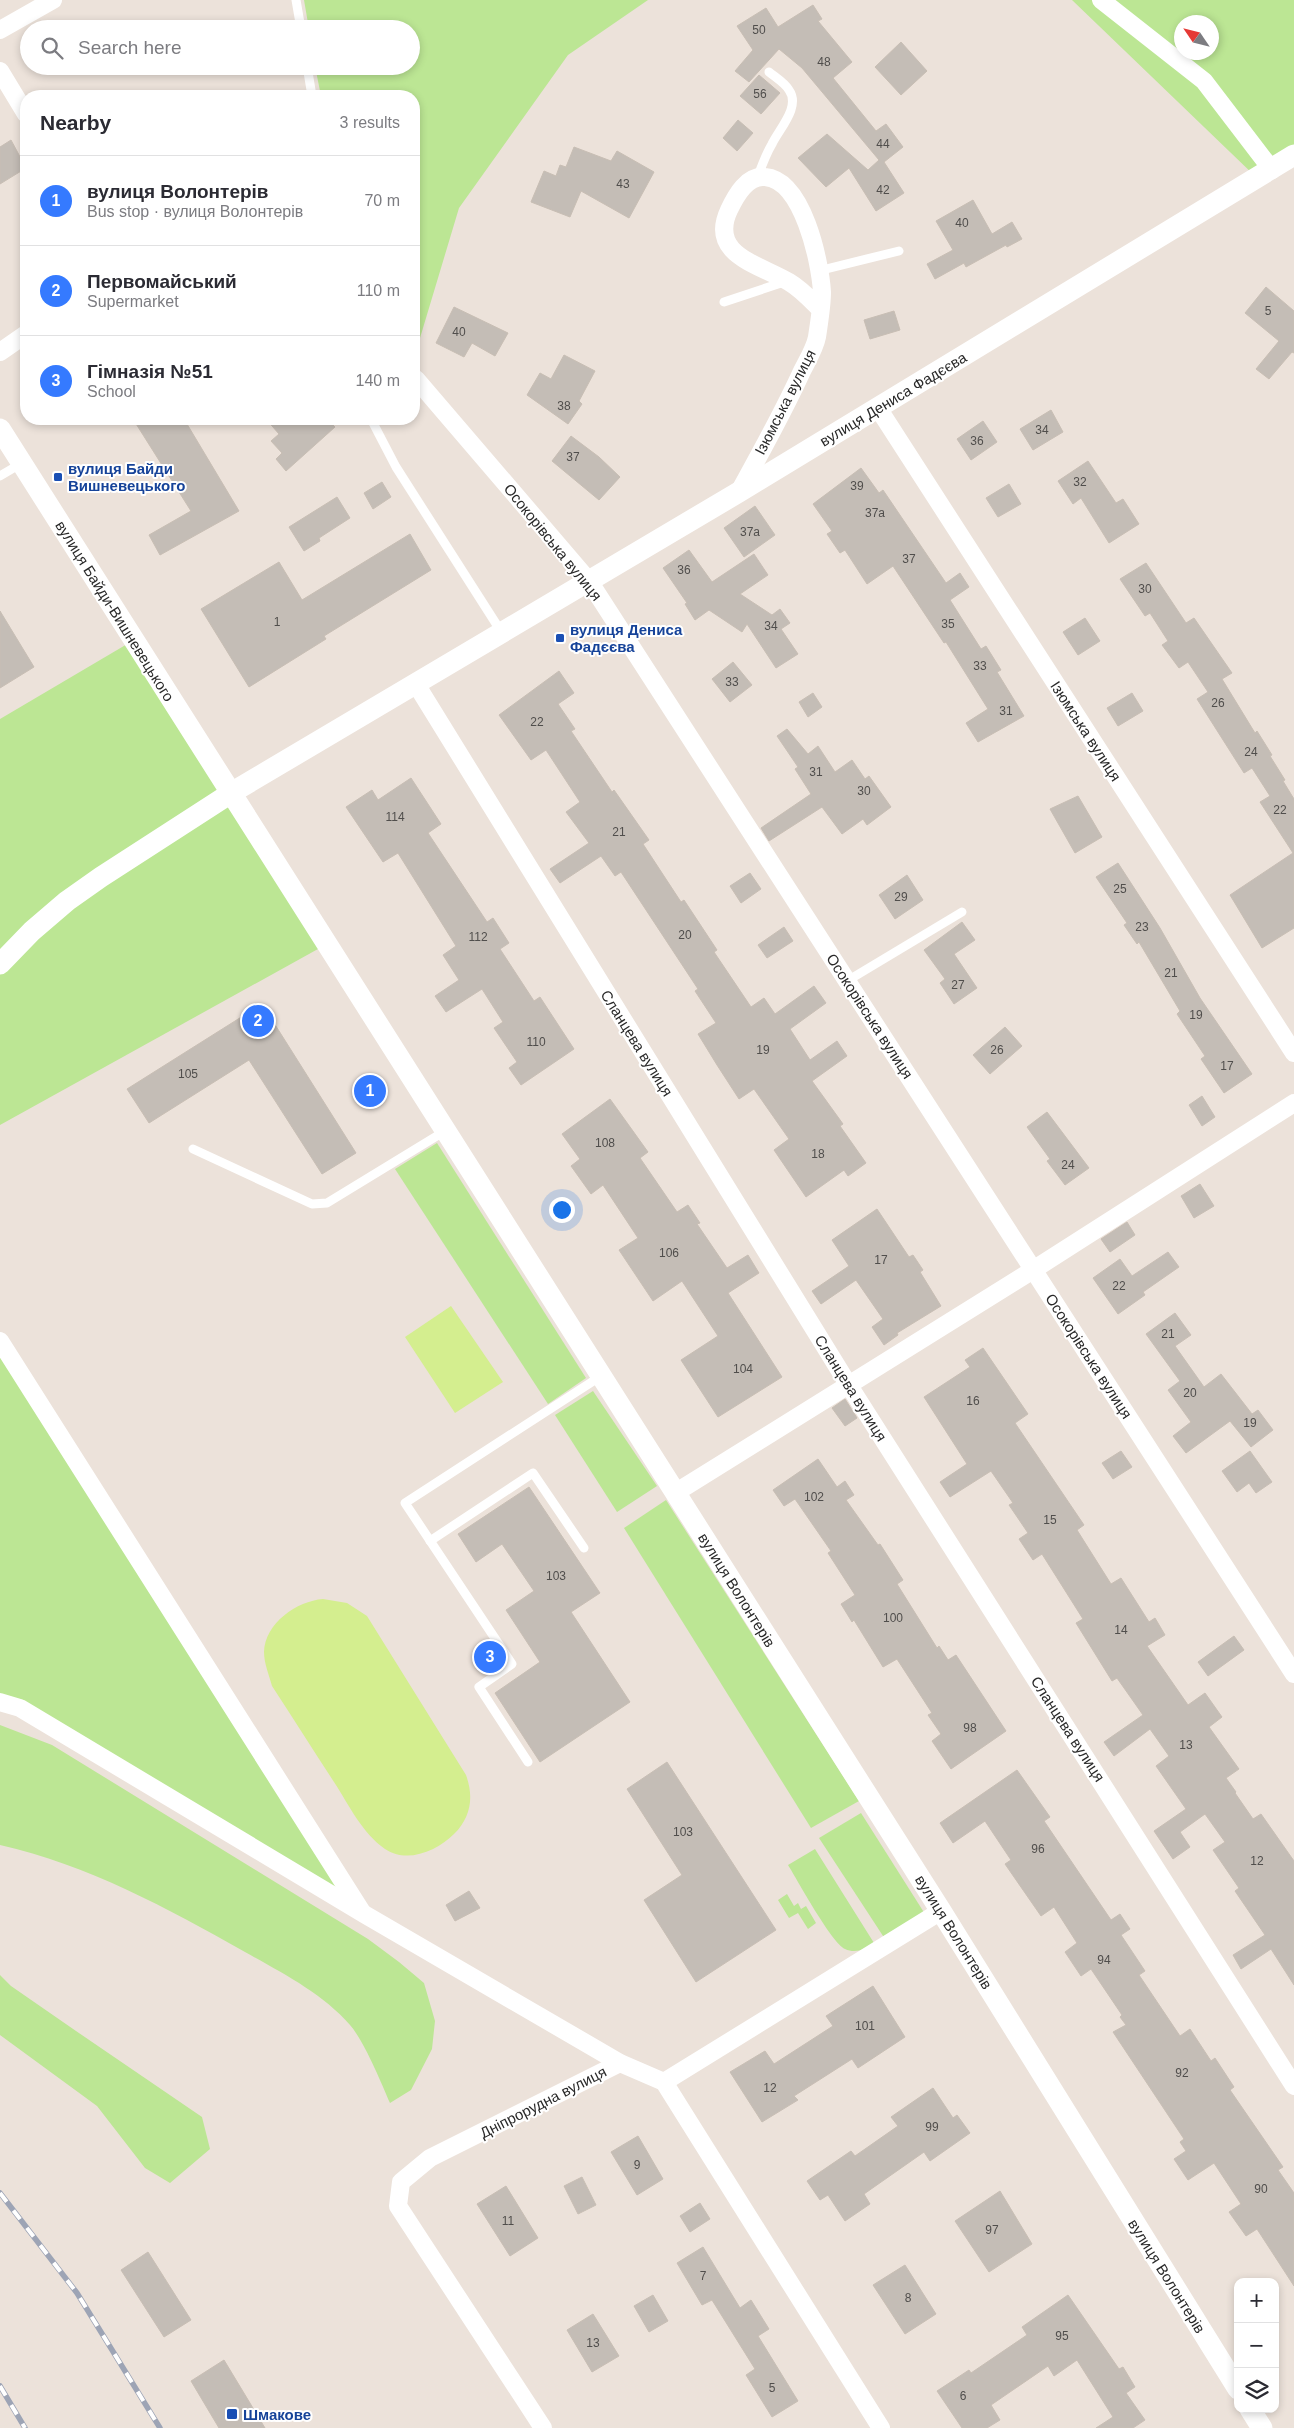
<!DOCTYPE html>
<html lang="en">
<head>
<meta charset="utf-8">
<style>
	:root { --surface:#fff; --page:#f7f7f7; --text:#2b2b33; --muted:#7c7c81; --line:#e1e1e2; --accent:#357aff }
	body { margin:0; font-family:Arial,sans-serif; background:var(--page); color:var(--text) }
	.controls { position:absolute; right:15px; bottom:15px; display:grid; overflow:hidden; border-radius:10px; box-shadow:0 2px 8px #0003 }
	.controls button { width:45px; height:45px; display:grid; place-items:center; padding:0; border:0; border-bottom:1px solid var(--line); background:var(--surface); color:var(--text); font:25px sans-serif }
	.compass { position:absolute; left:1174px; top:15px; width:45px; height:45px; border-radius:50%; background:var(--surface); box-shadow:0 2px 8px #0003; rotate:305deg }
	.you { position:absolute; left:561px; top:1209px; width:18px; height:18px; margin:-12px; border:4px solid #fff; border-radius:50%; background:#1a73e8; box-shadow:0 0 0 8px #1a73e833 }
	.badge { display:grid; place-items:center; width:32px; height:32px; border-radius:50%; background:var(--accent); color:#fff; font-size:16px; font-weight:700 }
	.pin { position:absolute; translate:-50% -50%; border:2px solid #fff; box-shadow:0 1px 5px #0006 }
	.list { margin:0; padding:0; list-style:none }
	h2 { display:flex; justify-content:space-between; align-items:center; height:65px; margin:0; padding:0 20px; font-size:21px }
	h2 small { font-size:16px; font-weight:400; color:var(--muted) }
	.list li { display:grid; grid-template-columns:32px 1fr auto; gap:15px; align-items:center; box-sizing:border-box; height:90px; padding:0 20px; border-top:1px solid var(--line) }
	.list b { display:block; font-size:19px; white-space:nowrap }
	.list p { margin:0; font-size:16px; white-space:nowrap; color:var(--muted) }
	.list em { font-size:16px; font-style:normal; color:var(--muted) }
	.icon { flex:none; width:28px; height:28px; fill:none; stroke:currentColor; stroke-width:2; stroke-linecap:round; stroke-linejoin:round }
	.map { position:relative; flex:none; width:1294px; height:2428px; overflow:hidden }
	.search { position:absolute; background:var(--surface); box-shadow:0 2px 8px #0003; left:20px; top:20px; width:400px; height:55px; display:flex; align-items:center; gap:12px; box-sizing:border-box; padding:0 18px; border-radius:28px; color:var(--muted); font-size:19px }
	.panel { position:absolute; background:var(--surface); box-shadow:0 2px 8px #0003; left:20px; top:90px; width:400px; height:335px; border-radius:20px }
	.map>svg:first-child { display:block }
</style>
</head>
<body>
<div class="map">
<svg width="1294" height="2428" viewBox="0 0 1294 2428">
	<rect width="100%" height="100%" fill="#ece2da"/>
	<g fill="#bce694" fill-rule="evenodd">
		<path d="M304,0h344l-80,55 -109,153 -45,150v-262h-93l-6,-30h96v-37h-102z"/>
		<path d="M1072,0h222v155l-37,23zM1182,22h30v30h-30z"/>
		<path d="M134,640l193,304 -327,181v-406z"/>
		<path d="M437,1143l149,235 -38,26 -153,-235z"/>
		<path d="M0,1341l364,573 -364,-212z"/>
		<path d="M593,1391l64,95 -40,26 -62,-97z"/>
		<path d="M666,1500l193,301 -48,27 -187,-300z"/>
		<path d="M0,1725l52,20 316,194 31,23 25,21 11,38 -3,28 -21,41 -21,13c-9,-21 -26,-62 -40,-78 -28,-32 -68,-52 -105,-73 -78,-44 -157,-87 -245,-107z"/>
		<path d="M861,1813l64,101 -40,25 -66,-101z"/>
		<path d="M815,1849l59,94c-9,6 -18,11 -29,6 -14,-7 -47,-68 -57,-84z"/>
		<path d="M787,1894l7,12 4,-3 3,6 5,-3 10,17 -8,6 -10,-16 -9,5 -11,-18z"/>
		<path d="M0,1975l11,11 65,45 126,86 8,32 -40,34 -25,-15 -48,-62 -97,-71z"/>
	</g>
	<g fill="#d4ee8f">
		<path d="M451,1306l52,76 -48,31 -50,-76z"/>
		<path d="M323,1599l24,4 20,13 99,159c8,22 5,42 -12,59 -17,17 -47,30 -69,15 -23,-16 -36,-44 -51,-67 -21,-32 -41,-64 -62,-96 -3,-11 -8,-23 -8,-34 1,-29 33,-51 59,-53z"/>
	</g>
	<g fill="#c4bdb6" stroke="#c8beb4">
		<path d="M813,5l9,14 -4,2 34,41 -19,16 43,53 10,-7 17,23 -19,15 20,31 -28,18 -27,-43 -23,19 -28,-29 29,-24 41,36 11,-10 -77,-92 -23,-19 -30,33 -14,-11 18,-21 -16,-24 29,-18 12,19z"/>
		<path d="M901,42l26,29 -26,24 -26,-28z"/>
		<path d="M759,75l21,18 -19,21 -21,-18z"/>
		<path d="M738,120l15,13 -16,18 -14,-13z"/>
		<path d="M11,140l15,28 -26,16v-37z"/>
		<path d="M574,147l37,14 6,-10 37,21 -25,46 -48,-27 -11,26 -39,-15 13,-31 12,5 4,-11 6,2z"/>
		<path d="M973,200l19,34 20,-12 10,17 -15,8 -1,-2 -40,22 -2,-4 -29,16 -8,-15 26,-14 -17,-29z"/>
		<path d="M1266,287l28,24v42l-2,-1 -23,27 -13,-10 23,-28 -34,-28z"/>
		<path d="M454,307l54,26 -13,23 -23,-13 -8,14 -28,-14z"/>
		<path d="M894,311l6,19 -30,9 -6,-19z"/>
		<path d="M564,355l31,16 -16,30 3,3 -14,20 -41,-29 13,-22 11,6z"/>
		<path d="M1051,410l12,22 -30,18 -13,-21z"/>
		<path d="M133,419h51l55,92 -79,44 -11,-20 42,-24z"/>
		<path d="M266,419h61l8,8 -49,44 -10,-12 6,-6 -11,-12 8,-7z"/>
		<path d="M983,421l14,21 -26,18 -14,-21z"/>
		<path d="M571,436l28,21 21,20 -21,23 -47,-39z"/>
		<path d="M1088,461l28,42 7,-4 16,25 -30,19 -28,-45 -8,6 -15,-23z"/>
		<path d="M861,468l18,25 4,-3 63,93 14,-10 9,14 -19,13 31,49 5,-3 15,24 -4,2 27,44 -46,26 -12,-19 22,-14 -42,-67 -2,1 -51,-77 -26,18 -22,-34 -5,3 -13,-19 5,-3 -19,-27z"/>
		<path d="M382,482l9,15 -18,12 -9,-16z"/>
		<path d="M1009,484l12,20 -23,13 -12,-19z"/>
		<path d="M337,497l13,21 -31,20 1,3 -16,10 -15,-24z"/>
		<path d="M755,506l20,29 -31,22 -20,-29z"/>
		<path d="M410,534l21,36 -107,66 2,3 -77,48 -48,-78 78,-47 23,38z"/>
		<path d="M689,550l23,32 42,-28 14,21 -28,19 32,21 8,-6 10,14 -9,6 17,25 -22,14 -29,-44 -5,8 -33,-22 -14,10 -10,-16 2,-1 -24,-35z"/>
		<path d="M1146,563l40,60 8,-5 38,55 -10,6 33,54 2,-2 15,24 -2,1 15,24 -2,1 11,18v129l-32,20 -32,-53 63,-42 -33,-51 10,-6 -18,-28 -8,5 -47,-74 11,-7 -20,-30 -9,6 -17,-23 6,-4 -18,-28 -5,3 -25,-37z"/>
		<path d="M0,611l34,56 -34,21z"/>
		<path d="M1085,618l15,23 -22,14 -15,-23z"/>
		<path d="M733,662l19,23 -22,17 -18,-23z"/>
		<path d="M559,671l15,22 -16,11 17,25 -4,2 41,61 2,-2 35,50 -6,4 38,58 3,-2 33,50 -3,2 37,55 13,-9 11,16 39,-28 12,17 -36,26 20,31 27,-19 10,15 -35,25 31,43 -3,2 26,37 -18,13 -4,-6 -38,27 -32,-47 15,-11 -35,-50 -15,10 -22,-34 -19,-31 18,-11 -21,-32 3,-2 -77,-117 -6,4 -14,-20 -41,27 -10,-14 39,-26 -23,-31 14,-10 -34,-52 -15,10 -32,-45z"/>
		<path d="M813,693l9,14 -14,10 -9,-15z"/>
		<path d="M1132,693l11,18 -25,15 -11,-18z"/>
		<path d="M787,729l21,25 10,-8 17,26 17,-12 13,19 4,-3 22,31 -24,18 -4,-6 -21,15 -20,-27 -53,34 -8,-13 50,-34 -16,-25 3,-2 -21,-31z"/>
		<path d="M411,778l30,46 -13,9 59,89 6,-4 16,25 -9,6 34,52 6,-4 34,52 -53,36 -12,-17 8,-6 -23,-34 9,-6 -21,-33 -36,23 -11,-16 24,-16 -16,-25 13,-9 -58,-93 -15,9 -37,-55 26,-17 6,10z"/>
		<path d="M1078,796l24,41 -27,16 -25,-44z"/>
		<path d="M1118,863l42,65 40,70 52,76 -28,19 -23,-34 4,-3 -28,-42 3,-3 -41,-69 -2,2 -13,-19 3,-2 -31,-46z"/>
		<path d="M750,873l11,16 -20,14 -11,-17z"/>
		<path d="M907,875l16,25 -28,19 -16,-24z"/>
		<path d="M962,922l13,18 -21,14 23,34 -23,16 -14,-21 5,-4 -21,-29z"/>
		<path d="M784,927l9,14 -26,17 -9,-13z"/>
		<path d="M262,1004l94,149 -34,21 -73,-114 -100,63 -22,-34z"/>
		<path d="M1005,1027l17,19 -32,28 -17,-19z"/>
		<path d="M1202,1096l13,21 -13,9 -13,-21z"/>
		<path d="M610,1099l38,53 -8,6 37,54 11,-7 12,18 -3,1 30,44 21,-13 11,18 -31,20 54,84 -64,40 -37,-57 37,-24 -36,-55 -29,20 -34,-51 19,-12 -35,-53 -12,9 -20,-28 9,-7 -18,-25z"/>
		<path d="M1047,1112l42,56 -24,17 -18,-24 3,-2 -23,-32z"/>
		<path d="M1200,1184l14,22 -20,12 -13,-22z"/>
		<path d="M877,1209l32,48 4,-2 10,15 -3,2 21,34 -44,27 1,2 -14,10 -12,-18 11,-8 -27,-39 -35,24 -9,-13 37,-25 -17,-26z"/>
		<path d="M1127,1222l8,13 -25,17 -9,-13z"/>
		<path d="M1168,1252l11,15 -36,25 2,3 -27,19 -25,-36 27,-19 12,17z"/>
		<path d="M1175,1313l16,22 -16,11 29,41 17,-13 31,40 6,-4 15,20 -22,17 -21,-26 -44,32 -13,-17 18,-14 -23,-32 12,-9 -34,-47z"/>
		<path d="M983,1348l45,66 -13,9 69,102 -7,5 34,54 10,-6 28,44 6,-4 10,17 -18,11 41,59 17,-12 17,24 -13,10 30,42 -13,9 10,14 -1,1 18,26 8,-5 33,47v124l-23,-36 -30,20 -8,-14 32,-20 -30,-44 4,-3 -26,-38 12,-8 -20,-28 -25,18 10,15 -17,12 -19,-28 32,-22 -30,-43 13,-10 -19,-27 -36,27 -10,-14 39,-27 -26,-37 -5,3 -36,-58 7,-4 -41,-65 -9,6 -14,-21 9,-6 -19,-28 4,-2 -22,-32 -41,26 -10,-15 27,-18 -43,-67 46,-30 -5,-7z"/>
		<path d="M845,1399l12,19 -12,8 -13,-18z"/>
		<path d="M1121,1451l11,16 -19,12 -11,-16z"/>
		<path d="M1250,1451l22,31 -16,11 -7,-10 -12,9 -15,-21z"/>
		<path d="M818,1459l19,28 8,-6 9,14 -8,5 32,45 2,-1 23,36 -6,4 40,64 2,-2 9,14 8,-5 50,76 -55,38 -19,-28 9,-7 -13,-19 4,-2 -35,-54 -14,8 -29,-47 -2,2 -11,-18 14,-9 -27,-42 3,-2 -36,-52 -11,7 -11,-16z"/>
		<path d="M529,1487l71,106 -29,19 59,90 -90,60 -45,-69 45,-31 -34,-52 28,-19 -32,-47 -26,18 -18,-28z"/>
		<path d="M1234,1636l10,14 -36,26 -10,-14z"/>
		<path d="M667,1762l109,168 -80,52 -52,-82 38,-25 -55,-86z"/>
		<path d="M1017,1770l33,47 -6,4 67,99 9,-6 10,15 -9,6 24,36 -6,4 41,61 10,-7 21,32 4,-3 19,29 -4,3 53,77 -5,3 16,23v93l-37,-57 -11,7 -17,-24 12,-8 -27,-41 -26,17 -14,-21 12,-8 -6,-9 4,-3 -71,-107 13,-7 -6,-8 2,-2 -31,-46 -10,7 -16,-24 12,-9 -23,-36 -13,9 -36,-52 6,-4 -26,-39 -32,22 -13,-20z"/>
		<path d="M469,1891l11,17 -25,13 -9,-16z"/>
		<path d="M873,1986l32,51 -47,31 -6,-9 -58,37 4,4 -36,22 -32,-50 35,-21 9,13 59,-38 -7,-10z"/>
		<path d="M933,2088l20,30 4,-3 13,18 -40,28 -6,-9 -60,42 6,10 -25,17 -17,-26 -8,5 -13,-19 44,-30 4,5 43,-30 -7,-9z"/>
		<path d="M638,2136l25,43 -26,16 -26,-43z"/>
		<path d="M582,2177l14,28 -18,9 -14,-28z"/>
		<path d="M506,2186l32,52 -28,18 -33,-52z"/>
		<path d="M1000,2191l32,53 -43,28 -34,-51z"/>
		<path d="M700,2203l10,16 -20,13 -10,-16z"/>
		<path d="M703,2247l37,61 11,-8 18,29 -11,7 40,65 -26,16 -26,-42 9,-6 -43,-69 -10,5 -25,-42z"/>
		<path d="M148,2252l43,68 -27,17 -43,-67z"/>
		<path d="M905,2265l31,49 -31,20 -32,-49z"/>
		<path d="M653,2295l15,26 -19,11 -15,-26z"/>
		<path d="M1068,2295l51,74 4,-2 12,20 -9,6 19,27 -12,8h-37l17,-11 -36,-57 -23,16 -6,-10 -57,39 9,15 -13,8h-25l-25,-37 32,-21 2,3 56,-38 -5,-8z"/>
		<path d="M593,2314l26,42 -27,16 -25,-42z"/>
		<path d="M224,2360l41,68h-46l-28,-47z"/>
	</g>
	<g fill="none" stroke-linecap="round" stroke-linejoin="round">
		<g stroke="#fff" stroke-width="9">
			<path d="M296,0l5,29"/>
			<path d="M307,66l5,30"/>
			<path d="M758,176c4,-11 8,-22 14,-32 7,-15 29,-37 17,-54 -4,-7 -14,-13 -20,-18"/>
			<path d="M818,271l81,-20"/>
			<path d="M724,302l63,-21"/>
			<path d="M371,419l25,48 106,166"/>
			<path d="M0,476l22,-13"/>
			<path d="M847,981l115,-69"/>
			<path d="M193,1149l119,55 15,-1 118,-72"/>
			<path d="M430,1541l103,-68 51,75"/>
			<path d="M528,1762l-49,-75 33,-23 -107,-161 196,-127"/>
		</g>
		<g stroke="#fff" stroke-width="18">
			<path d="M1101,0l103,81 68,89"/>
			<path d="M0,30l53,-30"/>
			<path d="M0,71l26,43"/>
			<path d="M0,352l26,-18"/>
			<path d="M416,379l173,202 705,1093"/>
			<path d="M878,408l416,645"/>
			<path d="M739,492c22,-40 44,-79 63,-121 5,-10 13,-23 15,-34 2,-14 5,-31 5,-45 -2,-31 -19,-112 -57,-115 -18,-2 -29,18 -36,33 -21,45 30,54 60,72 12,7 21,17 31,27"/>
			<path d="M416,684l432,700 446,702"/>
			<path d="M0,1341l362,571"/>
			<path d="M675,1493l358,-223 261,-167"/>
			<path d="M0,1702l20,6 344,206 256,149 44,19 217,346"/>
			<path d="M664,2082l277,-171"/>
			<path d="M543,2428l-145,-222 3,-24 29,-24 190,-95"/>
		</g>
		<g stroke="#fff" stroke-width="21">
			<path d="M0,429l941,1482 297,478"/>
			<path d="M0,964l32,-33 35,-30 34,-24 130,-84 508,-301 555,-337"/>
			<path d="M1250,2409l12,19"/>
		</g>
		<g stroke="#9da4b5" stroke-width="5.5">
			<g id="rail">
				<path d="M0,2193l77,100 83,135"/>
				<path d="M0,2386l25,42"/>
			</g>
		</g>
		<use href="#rail" stroke="#fff" stroke-width="4" stroke-dasharray="11" stroke-linecap="butt"/>
	</g>
	<g fill="#1a4fb4" stroke="#fff" stroke-width="2">
		<rect x="53" y="472" width="10" height="10" rx="2.5"/>
		<rect x="555" y="633" width="10" height="10" rx="2.5"/>
		<rect x="226" y="2408" width="12" height="12" rx="2.5"/>
	</g>
	<g text-anchor="middle" dominant-baseline="central" stroke-width="4" stroke-linejoin="round" paint-order="stroke">
		<g font-size="12" fill="#504e4c">
			<text x="759" y="30">50</text>
			<text x="824" y="62">48</text>
			<text x="760" y="94">56</text>
			<text x="883" y="144">44</text>
			<text x="623" y="184">43</text>
			<text x="883" y="190">42</text>
			<text x="962" y="223">40</text>
			<text x="1268" y="311">5</text>
			<text x="459" y="332">40</text>
			<text x="564" y="406">38</text>
			<text x="1042" y="430">34</text>
			<text x="977" y="441">36</text>
			<text x="573" y="457">37</text>
			<text x="1080" y="482">32</text>
			<text x="857" y="486">39</text>
			<text x="875" y="513">37а</text>
			<text x="750" y="532">37а</text>
			<text x="909" y="559">37</text>
			<text x="684" y="570">36</text>
			<text x="1145" y="589">30</text>
			<text x="277" y="622">1</text>
			<text x="948" y="624">35</text>
			<text x="771" y="626">34</text>
			<text x="980" y="666">33</text>
			<text x="732" y="682">33</text>
			<text x="1218" y="703">26</text>
			<text x="1006" y="711">31</text>
			<text x="537" y="722">22</text>
			<text x="1251" y="752">24</text>
			<text x="816" y="772">31</text>
			<text x="864" y="791">30</text>
			<text x="1280" y="810">22</text>
			<text x="395" y="817">114</text>
			<text x="619" y="832">21</text>
			<text x="1120" y="889">25</text>
			<text x="901" y="897">29</text>
			<text x="1142" y="927">23</text>
			<text x="685" y="935">20</text>
			<text x="478" y="937">112</text>
			<text x="1171" y="973">21</text>
			<text x="958" y="985">27</text>
			<text x="1196" y="1015">19</text>
			<text x="536" y="1042">110</text>
			<text x="763" y="1050">19</text>
			<text x="997" y="1050">26</text>
			<text x="1227" y="1066">17</text>
			<text x="188" y="1074">105</text>
			<text x="605" y="1143">108</text>
			<text x="818" y="1154">18</text>
			<text x="1068" y="1165">24</text>
			<text x="669" y="1253">106</text>
			<text x="881" y="1260">17</text>
			<text x="1119" y="1286">22</text>
			<text x="1168" y="1334">21</text>
			<text x="743" y="1369">104</text>
			<text x="1190" y="1393">20</text>
			<text x="973" y="1401">16</text>
			<text x="1250" y="1423">19</text>
			<text x="814" y="1497">102</text>
			<text x="1050" y="1520">15</text>
			<text x="556" y="1576">103</text>
			<text x="893" y="1618">100</text>
			<text x="1121" y="1630">14</text>
			<text x="970" y="1728">98</text>
			<text x="1186" y="1745">13</text>
			<text x="683" y="1832">103</text>
			<text x="1038" y="1849">96</text>
			<text x="1257" y="1861">12</text>
			<text x="1104" y="1960">94</text>
			<text x="865" y="2026">101</text>
			<text x="1182" y="2073">92</text>
			<text x="770" y="2088">12</text>
			<text x="932" y="2127">99</text>
			<text x="637" y="2165">9</text>
			<text x="1261" y="2189">90</text>
			<text x="508" y="2221">11</text>
			<text x="992" y="2230">97</text>
			<text x="703" y="2276">7</text>
			<text x="908" y="2298">8</text>
			<text x="1062" y="2336">95</text>
			<text x="593" y="2343">13</text>
			<text x="772" y="2388">5</text>
			<text x="963" y="2396">6</text>
		</g>
		<g font-size="15" fill="#292929" stroke="#fff">
			<text transform="translate(893 399) rotate(-31)">вулиця Дениса Фадєєва</text>
			<text transform="translate(785 402) rotate(-63)">Ізюмська вулиця</text>
			<text transform="translate(553 542) rotate(51)">Осокорівська вулиця</text>
			<text transform="translate(115 611) rotate(58)">вулиця Байди-Вишневецького</text>
			<text transform="translate(1086 731) rotate(57)">Ізюмська вулиця</text>
			<text transform="translate(870 1016) rotate(57)">Осокорівська вулиця</text>
			<text transform="translate(637 1043) rotate(58)">Сланцева вулиця</text>
			<text transform="translate(1089 1356) rotate(57)">Осокорівська вулиця</text>
			<text transform="translate(851 1388) rotate(58)">Сланцева вулиця</text>
			<text transform="translate(737 1590) rotate(58)">вулиця Волонтерів</text>
			<text transform="translate(1068 1729) rotate(57)">Сланцева вулиця</text>
			<text transform="translate(954 1932) rotate(58)">вулиця Волонтерів</text>
			<text transform="translate(543 2102) rotate(-27)">Дніпрорудна вулиця</text>
			<text transform="translate(1167 2276) rotate(58)">вулиця Волонтерів</text>
		</g>
		<g font-size="15" font-weight="bold" fill="#164399" stroke="#fff" text-anchor="start">
			<text x="68" y="468">вулиця Байди<tspan x="68" dy="17">Вишневецького</tspan></text>
			<text x="570" y="629">вулиця Дениса<tspan x="570" dy="17">Фадєєва</tspan></text>
			<text x="243" y="2414">Шмакове</text>
		</g>
	</g>
</svg>
<div class="controls">
<button>+</button>
<button>−</button>
<button><svg class="icon" aria-label="layers" viewBox="0 0 24 24"><path d="M12 4l9 5-9 5-9-5zM3 14l9 5 9-5"/></svg></button>
</div>
<svg class="compass" viewBox="-18 -18 36 36"><path d="M0-13l5 13h-10z" fill="#e53935"/><path d="M0 13l5-13h-10z" fill="#7c7c81"/></svg>
<div class="you"></div>
<div class="pin badge" style="left:370px;top:1091px">1</div>
<div class="pin badge" style="left:258px;top:1021px">2</div>
<div class="pin badge" style="left:490px;top:1657px">3</div>
<div class="search"><svg class="icon" aria-label="search" viewBox="0 0 24 24"><circle cx="10" cy="10" r="6"/><path d="M15 15l6 6"/></svg>Search here</div>
<section class="panel">
<h2>Nearby<small>3 results</small></h2>
<ul class="list">
<li><span class="badge">1</span><div><b>вулиця Волонтерів</b><p>Bus stop · вулиця Волонтерів</p></div><em>70 m</em></li>
<li><span class="badge">2</span><div><b>Первомайський</b><p>Supermarket</p></div><em>110 m</em></li>
<li><span class="badge">3</span><div><b>Гімназія №51</b><p>School</p></div><em>140 m</em></li>
</ul>
</section>
</div>
</body>
</html>
